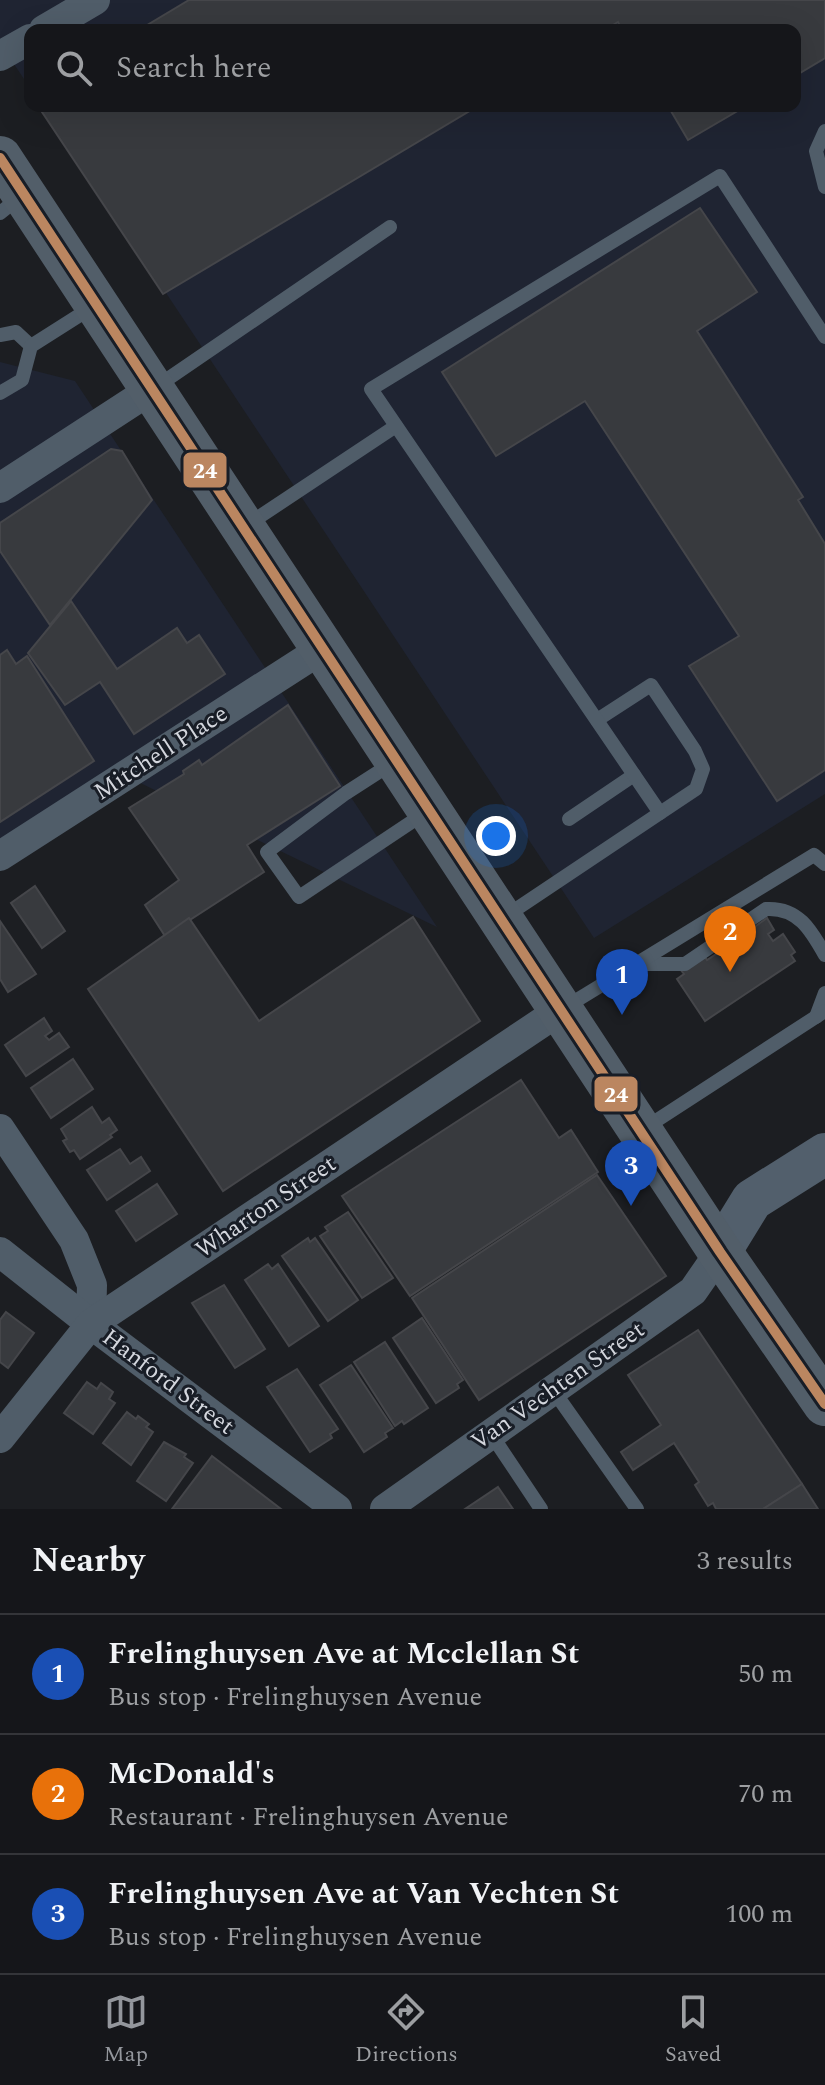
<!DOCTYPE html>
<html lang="en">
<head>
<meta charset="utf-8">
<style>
	:root { --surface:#15161a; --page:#222327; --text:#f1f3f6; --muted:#9d9fa2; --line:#343539; --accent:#93969c }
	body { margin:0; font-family:Spectral,serif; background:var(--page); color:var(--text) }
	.you { position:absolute; left:496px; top:836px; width:28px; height:28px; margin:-20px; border:6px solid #fff; border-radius:50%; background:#1a73e8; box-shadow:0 0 0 12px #1a73e833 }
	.badge { display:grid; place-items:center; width:52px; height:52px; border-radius:50%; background:var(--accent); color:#fff; font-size:26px; font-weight:700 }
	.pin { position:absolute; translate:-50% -66px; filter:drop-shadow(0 2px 4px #0008) }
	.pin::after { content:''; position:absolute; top:42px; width:28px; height:24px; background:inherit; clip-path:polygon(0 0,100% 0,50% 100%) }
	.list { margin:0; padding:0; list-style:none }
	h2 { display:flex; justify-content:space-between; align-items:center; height:104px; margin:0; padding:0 32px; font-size:34px }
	h2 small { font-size:26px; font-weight:400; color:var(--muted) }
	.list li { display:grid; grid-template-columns:52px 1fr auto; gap:24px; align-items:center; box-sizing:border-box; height:120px; padding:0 32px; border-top:2px solid var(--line) }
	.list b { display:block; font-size:30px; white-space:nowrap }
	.list p { margin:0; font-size:26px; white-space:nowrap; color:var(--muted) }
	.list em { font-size:26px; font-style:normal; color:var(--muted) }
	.icon { flex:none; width:44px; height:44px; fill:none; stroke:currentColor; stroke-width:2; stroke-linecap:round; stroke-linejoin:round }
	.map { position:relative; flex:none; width:825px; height:1509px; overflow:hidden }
	.search { position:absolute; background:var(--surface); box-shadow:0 8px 32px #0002; left:24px; right:24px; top:24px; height:88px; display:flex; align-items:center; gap:20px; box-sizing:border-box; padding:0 28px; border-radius:16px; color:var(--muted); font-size:30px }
	.sheet { height:464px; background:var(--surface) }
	nav { display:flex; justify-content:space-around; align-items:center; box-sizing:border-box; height:112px; border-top:2px solid var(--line); background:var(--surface); font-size:22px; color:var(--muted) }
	nav a { display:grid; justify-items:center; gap:4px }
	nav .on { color:var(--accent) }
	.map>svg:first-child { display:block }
</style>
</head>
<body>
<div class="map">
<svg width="825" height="1509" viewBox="0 0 825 1509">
	<rect width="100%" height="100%" fill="#1c1e22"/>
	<g fill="#1f2432">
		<path d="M0,0h825v794l-231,144 -552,-832h753v-76h-765v58l-30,-45z"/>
		<path d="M0,362l75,19 362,546 -309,-150 -128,86z"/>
	</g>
	<g fill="#383a3e" stroke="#45464a" stroke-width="2">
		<path d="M189,0h636v58l-30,18v-46h-173l-4,-8 -13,8h-466z"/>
		<path d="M38,106h440l-315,188z"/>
		<path d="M668,106h78l-58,34z"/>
		<path d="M700,208l57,84 -60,39 106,166 -5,3 27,44v226l-48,31 -88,-135 50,-30 -154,-235 -89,55 -54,-84z"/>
		<path d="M111,449l11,2 30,49 -102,125 -50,-74v-28z"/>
		<path d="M71,601l46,68 60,-41 10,15 12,-8 26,39 -91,60 -34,-52 -35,23 -37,-52z"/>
		<path d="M7,650l9,14 11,-8 67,105 -94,61v-167z"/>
		<path d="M288,705l52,81 -93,59 17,27 -99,64 -20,-31 34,-25 -50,-72 55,-34 -1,-3 16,-11 3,5z"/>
		<path d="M35,886l30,45 -23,17 -31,-45z"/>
		<path d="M413,917l67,104 -257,170 -135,-202 101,-71 70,103z"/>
		<path d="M767,918l7,12 -6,4 5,7 10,-7 12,18 -4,3 4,6 -90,60 -28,-42 7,-5 -4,-5 23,-15 4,6 24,-16 -4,-7 22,-15 4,6z"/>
		<path d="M0,921l36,53 -28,18 -8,-13z"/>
		<path d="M44,1018l8,13 -7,5 4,4 10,-7 10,14 -43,29 -21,-31z"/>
		<path d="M73,1059l20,30 -42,29 -20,-30z"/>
		<path d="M521,1080l38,58 12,-8 27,42 -188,124 -68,-100z"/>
		<path d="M92,1107l10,16 7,-5 8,12 -7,5 2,2 -32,22 -6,-9 -4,2 -7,-11 4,-2 -6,-10z"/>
		<path d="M120,1149l10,15 11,-7 9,14 -43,29 -20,-30z"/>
		<path d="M597,1175l69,101 -187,124 -67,-102z"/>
		<path d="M157,1184l20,30 -41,27 -20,-30z"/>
		<path d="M348,1212l45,66 -31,20 -42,-62 8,-5 -3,-4z"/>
		<path d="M308,1238l2,4 5,-4 43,62 -30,21 -46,-65z"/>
		<path d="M268,1264l4,5 6,-5 41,62 -30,20 -44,-66z"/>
		<path d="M224,1285l41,64 -30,19 -43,-65z"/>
		<path d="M6,1312l28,21 -26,35 -8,-6v-42z"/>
		<path d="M422,1318l41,62 -6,4 2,4 -23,15 -43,-65z"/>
		<path d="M698,1330l104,154 -39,25h-47l-3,-6 -5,3 -13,-21 4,-3 -25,-39 -41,27 -12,-18 40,-27 -33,-50z"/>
		<path d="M385,1342l43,66 -24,16 -2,-3 -7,5 -41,-64z"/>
		<path d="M351,1365l42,63 -8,5 2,4 -23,15 -44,-67z"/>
		<path d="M297,1369l41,60 -8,5 2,4 -22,14 -43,-65z"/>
		<path d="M87,1382l10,7 4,-6 12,9 -4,7 6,4 -22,31 -29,-21z"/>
		<path d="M127,1412l9,7 2,-3 11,8 -3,3 7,5 -22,33 -28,-22z"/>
		<path d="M164,1442l22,12 -2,3 9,6 -27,38 -29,-20z"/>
		<path d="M212,1456l69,53h-109z"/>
		<path d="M802,1484l16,25h-55z"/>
		<path d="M498,1487l15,22h-48z"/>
	</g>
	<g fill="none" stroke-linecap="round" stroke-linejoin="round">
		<g stroke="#505d69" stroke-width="14">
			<path d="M825,131l-9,20 9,36"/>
			<path d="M0,213l20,-16"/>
			<path d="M0,335l16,-3 15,14"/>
			<path d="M156,387l234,-160"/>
			<path d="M0,393l22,-13 9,-34 63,-40"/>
			<path d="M247,525l149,-99"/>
			<path d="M597,720l54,-35 44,66 8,18 -7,20 -36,24"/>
			<path d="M394,762l-48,31 -79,59 32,45 126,-84"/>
			<path d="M569,819l65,-44"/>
			<path d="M506,916l154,-103 -289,-424 349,-213 105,161"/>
			<path d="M636,964h49l81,-55c32,-2 45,21 59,46"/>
			<path d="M564,1008l250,-153 11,9"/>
			<path d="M816,1017l9,-24"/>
			<path d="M645,1128l180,-117"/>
			<path d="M553,1390l84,119"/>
			<path d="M491,1434l50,75"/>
		</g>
		<g stroke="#505d69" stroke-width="30">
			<path d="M44,30l51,-30"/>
			<path d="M0,56l30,-17"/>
			<path d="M0,488l152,-99"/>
			<path d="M0,856l322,-207"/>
			<path d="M0,1129l74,111 18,45 -1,39"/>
			<path d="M0,1252l91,72 246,185"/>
			<path d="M0,1438l91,-114 471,-315"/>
			<path d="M385,1509l308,-218 27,-39"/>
		</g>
		<path stroke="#525f6c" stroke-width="42" d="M720,1252l32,-52 73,-46"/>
		<path stroke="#525e69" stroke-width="44" d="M0,158l720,1094 105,152"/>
		<g stroke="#181d26" stroke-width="16">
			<path id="bus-1" d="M0,158l720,1094 105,152"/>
		</g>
		<use href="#bus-1" stroke="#bb8660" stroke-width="10"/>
	</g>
	<g text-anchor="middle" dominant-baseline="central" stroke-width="6" stroke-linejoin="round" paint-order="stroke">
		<g font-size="24" fill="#d3d6dd" stroke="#181d26">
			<text transform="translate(161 753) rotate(-33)">Mitchell Place</text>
			<text transform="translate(266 1207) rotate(-34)">Wharton Street</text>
			<text transform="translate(168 1382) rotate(37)">Hanford Street</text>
			<text transform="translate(558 1386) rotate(-35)">Van Vechten Street</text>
		</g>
	</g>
	<g stroke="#181d26" stroke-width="3">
		<rect x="182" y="451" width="46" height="38" rx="8" fill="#bb8660"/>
		<rect x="593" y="1075" width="46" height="38" rx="8" fill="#bb8660"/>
	</g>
	<g font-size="22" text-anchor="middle" font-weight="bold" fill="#fff">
		<text x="205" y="478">24</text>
		<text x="616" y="1102">24</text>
	</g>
</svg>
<div class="you"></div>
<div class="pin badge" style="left:622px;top:1015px;background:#1a4fb4">1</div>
<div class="pin badge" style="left:730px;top:972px;background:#e8710a">2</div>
<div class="pin badge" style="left:631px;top:1206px;background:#1a4fb4">3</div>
<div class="search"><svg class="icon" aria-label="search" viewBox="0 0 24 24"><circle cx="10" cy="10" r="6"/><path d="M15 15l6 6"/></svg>Search here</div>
</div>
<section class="sheet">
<h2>Nearby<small>3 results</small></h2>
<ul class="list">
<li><span class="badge" style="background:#1a4fb4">1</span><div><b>Frelinghuysen Ave at Mcclellan St</b><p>Bus stop · Frelinghuysen Avenue</p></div><em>50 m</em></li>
<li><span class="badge" style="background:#e8710a">2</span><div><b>McDonald's</b><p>Restaurant · Frelinghuysen Avenue</p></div><em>70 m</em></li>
<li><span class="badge" style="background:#1a4fb4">3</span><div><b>Frelinghuysen Ave at Van Vechten St</b><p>Bus stop · Frelinghuysen Avenue</p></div><em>100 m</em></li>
</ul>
</section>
<nav>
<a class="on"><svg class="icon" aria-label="map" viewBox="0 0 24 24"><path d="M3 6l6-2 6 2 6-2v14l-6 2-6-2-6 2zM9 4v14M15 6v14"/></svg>Map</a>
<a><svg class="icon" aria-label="directions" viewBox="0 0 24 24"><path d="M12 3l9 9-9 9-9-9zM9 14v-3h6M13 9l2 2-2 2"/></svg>Directions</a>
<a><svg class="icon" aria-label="saved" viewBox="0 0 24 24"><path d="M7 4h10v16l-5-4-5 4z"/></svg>Saved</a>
</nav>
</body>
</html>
